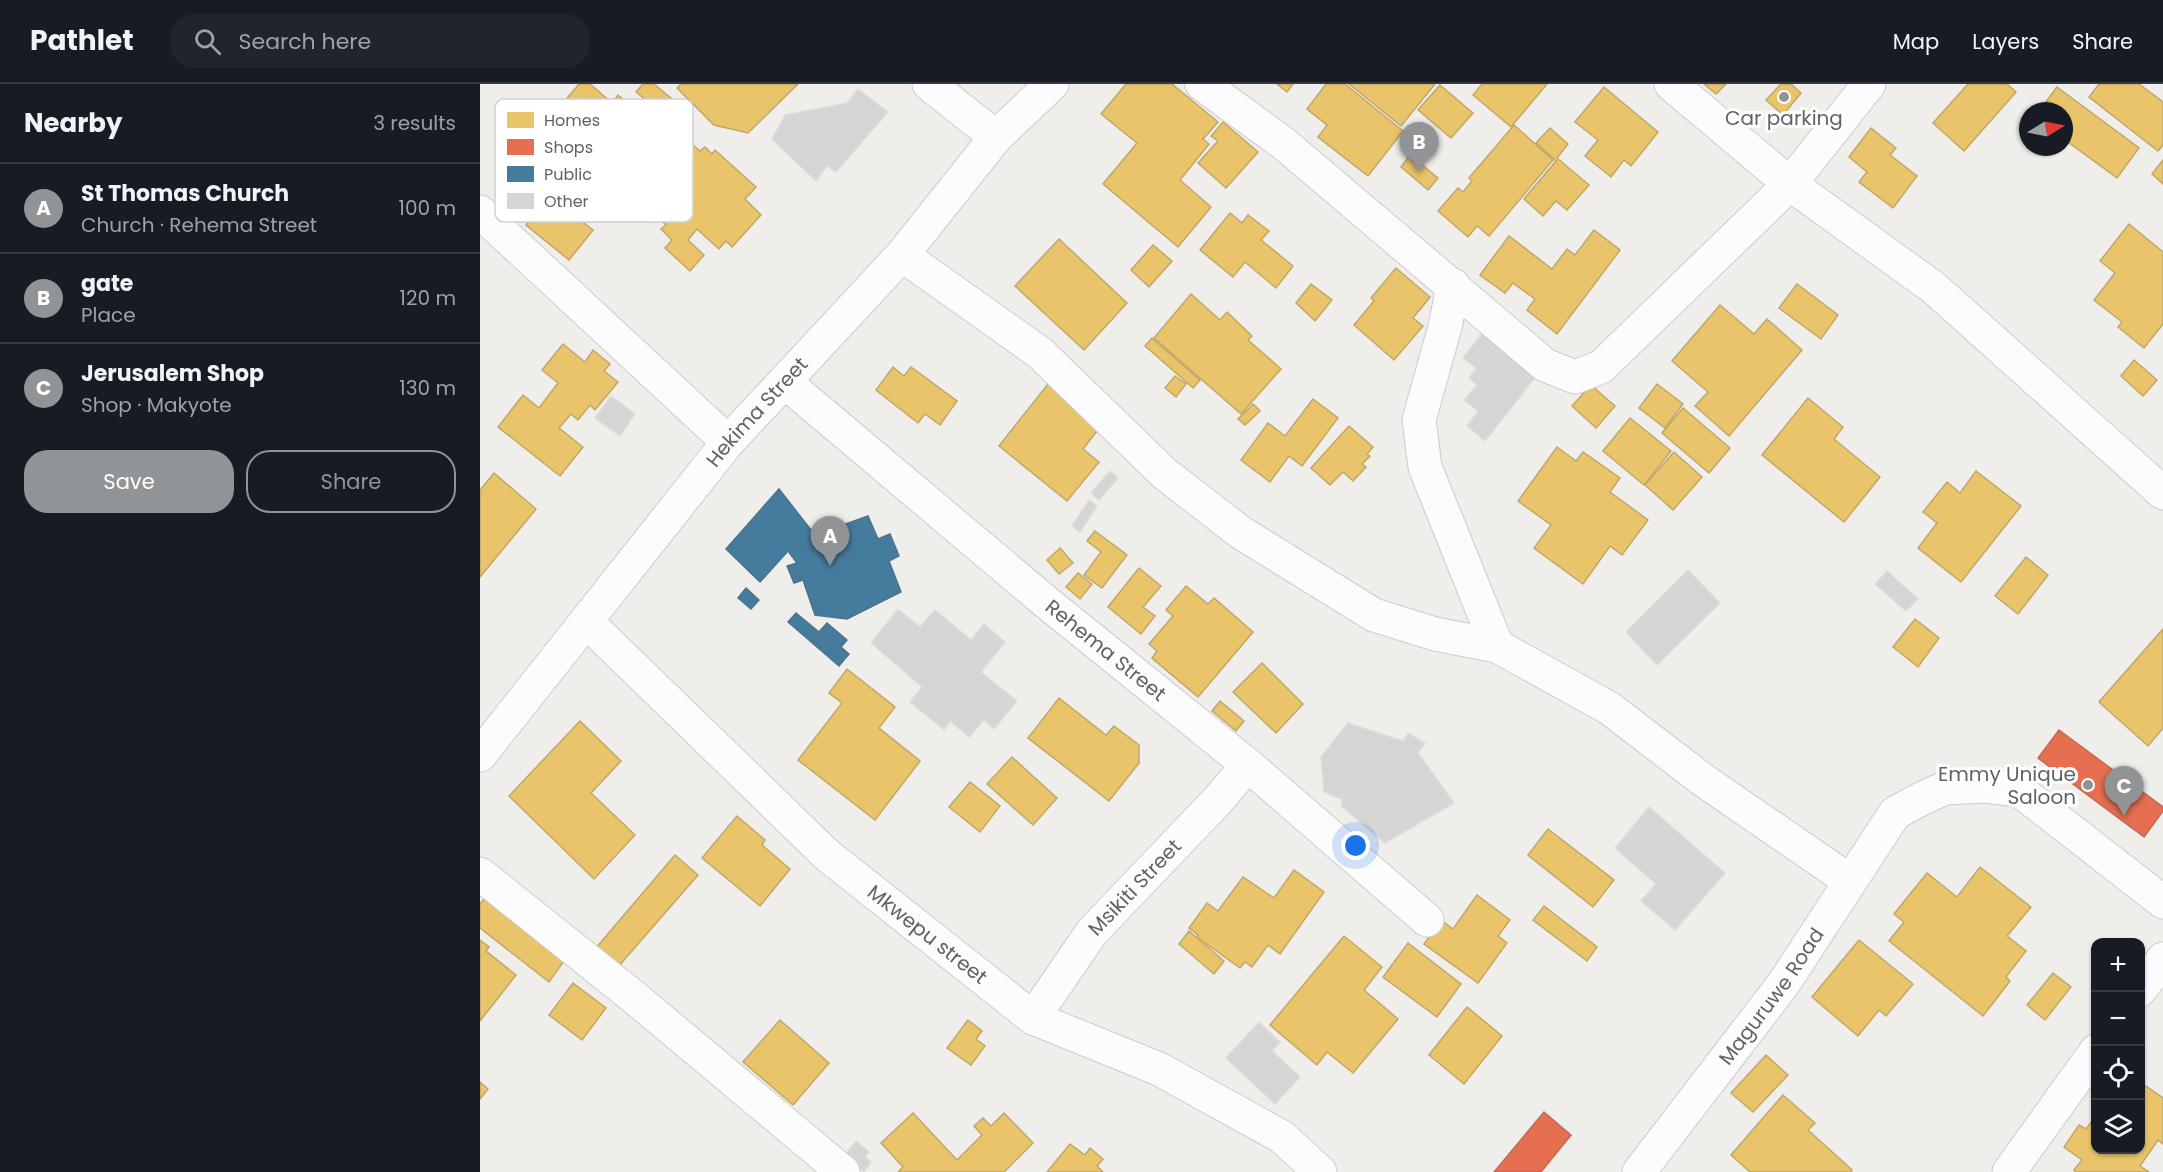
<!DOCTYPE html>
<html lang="en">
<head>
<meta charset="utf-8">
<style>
	:root { --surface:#171b24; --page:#20242c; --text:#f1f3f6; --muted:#9ea1a6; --line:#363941; --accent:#919496 }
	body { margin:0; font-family:Poppins,sans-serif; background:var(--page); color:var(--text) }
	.controls { position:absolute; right:18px; bottom:18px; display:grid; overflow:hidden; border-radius:12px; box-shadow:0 2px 4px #0004 }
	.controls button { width:54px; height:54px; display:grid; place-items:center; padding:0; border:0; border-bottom:2px solid var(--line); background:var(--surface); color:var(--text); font:30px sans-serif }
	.compass { position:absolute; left:1539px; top:18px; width:54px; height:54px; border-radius:50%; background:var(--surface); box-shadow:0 2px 4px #0004; rotate:80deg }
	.you { position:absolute; left:876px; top:762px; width:21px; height:21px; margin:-15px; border:4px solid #fff; border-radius:50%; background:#1a73e8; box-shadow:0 0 0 9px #1a73e833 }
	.badge { display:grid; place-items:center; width:39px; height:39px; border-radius:50%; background:var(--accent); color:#fff; font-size:20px; font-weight:700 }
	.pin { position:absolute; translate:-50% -50px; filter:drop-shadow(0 2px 3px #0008) }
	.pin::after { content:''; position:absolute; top:32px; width:21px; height:18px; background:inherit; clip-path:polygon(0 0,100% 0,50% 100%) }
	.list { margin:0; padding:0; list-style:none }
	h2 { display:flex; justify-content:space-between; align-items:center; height:78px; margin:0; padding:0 24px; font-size:26px }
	h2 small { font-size:20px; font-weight:400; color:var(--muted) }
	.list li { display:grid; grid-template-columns:39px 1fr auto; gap:18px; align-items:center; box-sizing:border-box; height:90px; padding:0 24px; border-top:2px solid var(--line) }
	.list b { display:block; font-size:22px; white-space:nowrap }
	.list p { margin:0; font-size:20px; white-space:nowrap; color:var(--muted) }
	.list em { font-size:20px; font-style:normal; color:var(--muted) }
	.actions { display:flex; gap:12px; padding:18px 24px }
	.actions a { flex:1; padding:14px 0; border:2px solid var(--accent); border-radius:24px; text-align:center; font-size:21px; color:var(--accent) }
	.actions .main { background:var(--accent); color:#fff }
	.icon { flex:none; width:33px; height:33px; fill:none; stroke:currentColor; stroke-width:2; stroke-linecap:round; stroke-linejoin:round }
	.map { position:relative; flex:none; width:1683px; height:1088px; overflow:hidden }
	header { display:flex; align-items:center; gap:36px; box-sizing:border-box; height:84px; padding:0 30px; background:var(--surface); border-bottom:2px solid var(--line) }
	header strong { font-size:28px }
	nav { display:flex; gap:33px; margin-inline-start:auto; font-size:21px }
	.search { width:420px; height:54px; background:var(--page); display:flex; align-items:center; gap:15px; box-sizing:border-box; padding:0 21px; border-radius:24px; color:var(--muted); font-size:22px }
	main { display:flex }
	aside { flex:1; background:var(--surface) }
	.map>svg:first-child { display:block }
</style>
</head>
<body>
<header>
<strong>Pathlet</strong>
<div class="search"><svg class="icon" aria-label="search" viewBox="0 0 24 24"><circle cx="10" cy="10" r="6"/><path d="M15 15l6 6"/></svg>Search here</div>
<nav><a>Map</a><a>Layers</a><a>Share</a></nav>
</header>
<main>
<aside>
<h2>Nearby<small>3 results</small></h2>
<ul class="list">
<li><span class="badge">A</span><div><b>St Thomas Church</b><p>Church · Rehema Street</p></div><em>100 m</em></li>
<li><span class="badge">B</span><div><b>gate</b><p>Place</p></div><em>120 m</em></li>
<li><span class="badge">C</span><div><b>Jerusalem Shop</b><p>Shop · Makyote</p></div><em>130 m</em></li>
</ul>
<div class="actions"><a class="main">Save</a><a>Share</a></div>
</aside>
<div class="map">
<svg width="1683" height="1088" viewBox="0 0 1683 1088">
	<rect width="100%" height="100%" fill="#efeeea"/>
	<g fill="#e9c46a" stroke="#c0a769" stroke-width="1.5">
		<path d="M99,0h11l22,19 6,-8 19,16 -7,8 5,4 2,-1 20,18 -36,42 -13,-12 -7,8 -48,-43 16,-19 -10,-8z"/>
		<path d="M163,0h11l24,20 -11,13 -31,-25z"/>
		<path d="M201,0h117l-50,49 -34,-8 -37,-37z"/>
		<path d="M646,0h46l46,38 -15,17 6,5 -29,36 31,27 -33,40 -75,-63 34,-41 -36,-29z"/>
		<path d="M797,0h16l-6,8z"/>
		<path d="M846,0h19l58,47 -35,45 -50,-39 9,-12 -20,-16z"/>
		<path d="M869,0h86l-34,42z"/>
		<path d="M1002,0h65l-36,43 -38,-32z"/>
		<path d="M1224,0h22l-10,10z"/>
		<path d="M1301,0h10l10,9 -18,22 -17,-15z"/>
		<path d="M1488,0h39l9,8 -52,59 -31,-28z"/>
		<path d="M1619,0h40l24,18v43l-5,6 -69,-54z"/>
		<path d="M960,1l33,28 -22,25 -33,-28z"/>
		<path d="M1124,3l54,45 -27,34 -7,-6 -13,17 -26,-21 13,-16 -23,-18z"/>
		<path d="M1577,3l82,61 -22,30 -53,-39v-28h-25z"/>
		<path d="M743,38l35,30 -32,36 -28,-25 20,-22 -7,-5z"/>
		<path d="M1034,41l39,35 -64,76 -12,-10 -9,11 -30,-26 20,-23 5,4 9,-11 -3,-3z"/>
		<path d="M1070,44l18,16 -11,14 32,27 -22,25 -11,-9 -13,15 -19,-17 32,-38 -20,-18z"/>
		<path d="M1391,44l25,20 -6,7 27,21 -24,32 -34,-26 8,-10 -18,-15z"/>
		<path d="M212,60l8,7 5,-4 7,7 3,-4 41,37 -11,12 16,16 -29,32 -6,-6 -7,8 -22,-20 -9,11 16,15 -14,16 -25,-23 7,-8 -11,-11 5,-4 -9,-8 -4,5 -10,-10 25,-27 -6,-7z"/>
		<path d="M930,71l28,23 -10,12 -27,-23z"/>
		<path d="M1683,76v24l-11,-10z"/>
		<path d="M64,117l20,16 5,-6 24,19 -24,30 -43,-35z"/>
		<path d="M750,129l12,10 6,-8 21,16 -8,9 32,26 -17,22 -31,-26 -12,15 -33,-27z"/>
		<path d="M1649,140l34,28v72l-19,24 -26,-21 4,-5 -28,-22 21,-27 -15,-12z"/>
		<path d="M1114,146l26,20 -63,84 -30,-24 8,-11 -22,-16 -8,10 -25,-18 29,-39 43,33 15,-20 8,6z"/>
		<path d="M579,155l68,64 -43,47 -69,-64z"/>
		<path d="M673,161l19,16 -23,26 -18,-17z"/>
		<path d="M916,184l34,29 -17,21 10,8 -29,34 -40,-35 20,-24 -3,-3z"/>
		<path d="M831,200l21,16 -17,21 -19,-18z"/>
		<path d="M1317,200l41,31 -17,24 -42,-31z"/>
		<path d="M711,210l29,26 7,-8 25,24 -4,4 33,29 -40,45 -87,-76z"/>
		<path d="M1240,221l34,29 13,-15 35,31 -73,86 -34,-30 13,-14 -36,-31z"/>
		<path d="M672,254l48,42 -7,8 -48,-42z"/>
		<path d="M83,260l22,18 8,-12 17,14 -6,7 14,11 -23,28 -5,-5 -12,15 -7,-6 -12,14 24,19 -23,29 -62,-49 25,-32 16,13 19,-25 -16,-13z"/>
		<path d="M1654,276l23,20 -14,16 -22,-20z"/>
		<path d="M413,283l11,9 7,-9 46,34 -17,24 -15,-11 -7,9 -42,-33z"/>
		<path d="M695,292l11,8 -10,13 -11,-9z"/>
		<path d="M572,295l52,43 -21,27 16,13 -32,39 -68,-55z"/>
		<path d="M1177,300l26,20 -18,24 -26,-20z"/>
		<path d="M1111,301l24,21 -19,22 -24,-22z"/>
		<path d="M1328,314l35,29 -9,12 46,38 -36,45 -82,-67z"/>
		<path d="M833,315l25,19 -36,48 -13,-10 -19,26 -29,-22 27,-37 17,13z"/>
		<path d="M773,320l7,7 -15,14 -7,-6z"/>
		<path d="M1203,324l47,40 -21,25 -47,-40z"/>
		<path d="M1150,334l41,33 -27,34 -41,-34z"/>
		<path d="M869,342l24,21 -6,7 3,2 -8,8 4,3 -13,14 -10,-9 -13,13 -19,-17z"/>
		<path d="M1077,363l19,14 7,-9 37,26 -10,14 38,28 -26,35 -12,-9 -27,38 -49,-36 17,-23 -33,-24z"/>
		<path d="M1194,368l28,25 -29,33 -28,-25z"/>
		<path d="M1496,387l45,35 -60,76 -43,-34 19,-25 -14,-11 24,-30 13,11z"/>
		<path d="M14,389l42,36 -56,68v-87z"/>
		<path d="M615,447l32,24 -25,33 -18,-13 17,-23 -14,-11z"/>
		<path d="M580,464l13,15 -14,11 -12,-14z"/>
		<path d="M1546,473l22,18 -30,39 -23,-18z"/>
		<path d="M659,484l22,18 -18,21 12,9 -14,18 -33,-27z"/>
		<path d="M598,489l14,11 -12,15 -14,-12z"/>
		<path d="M706,502l22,18 6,-6 39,34 -55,65 -46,-39 5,-7 -8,-7 24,-28 -7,-6z"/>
		<path d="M1435,535l24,19 -21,29 -25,-20z"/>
		<path d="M1683,545v99l-15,18 -49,-44z"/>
		<path d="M782,579l41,41 -27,29 -43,-41z"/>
		<path d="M367,585l48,38 -16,21 41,33 -45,59 -77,-60 44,-57 -13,-10z"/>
		<path d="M579,614l47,37 8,-9 25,19v18l-30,38 -81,-63z"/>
		<path d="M740,617l24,20 -8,10 -24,-20z"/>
		<path d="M100,637l41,40 -30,32 44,42 -41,44 -85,-83z"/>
		<path d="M532,673l45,41 -24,27 -46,-41z"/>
		<path d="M490,698l30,24 -20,26 -31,-25z"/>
		<path d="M257,732l28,24 -3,5 28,24 -30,37 -58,-48z"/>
		<path d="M1068,745l66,51 -21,27 -65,-52z"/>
		<path d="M195,771l23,20 -80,92 -22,-19z"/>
		<path d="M1500,783l51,40 -24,29 19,15 -20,26 4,4 -27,35 -94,-75 15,-19 -10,-8 33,-41 30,24z"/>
		<path d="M814,786l30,22 -44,62 -12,-9 -16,22 -7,-5 -5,6 -43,-31 1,-2 -9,-7 18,-25 11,8 25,-34 31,21z"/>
		<path d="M997,811l33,25 -12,16 9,7 -29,40 -54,-39 17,-24 12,9z"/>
		<path d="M4,815l80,62 -15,21 -69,-54v-24z"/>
		<path d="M1064,822l53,41 -10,14 -54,-41z"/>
		<path d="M709,847l35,30 -10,13 -35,-30z"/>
		<path d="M864,852l38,31 -18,23 34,29 -45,54 -26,-21 -10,13 -47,-40z"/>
		<path d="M0,856l9,7 -3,4 30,24 -36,46z"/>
		<path d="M1379,856l54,44 -27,32 -7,-6 -21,26 -46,-39z"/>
		<path d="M928,859l53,41 -24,33 -54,-40z"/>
		<path d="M1573,889l18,14 -26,33 -18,-15z"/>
		<path d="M93,899l33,25 -24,32 -33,-25z"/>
		<path d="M987,923l35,29 -38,48 -35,-29z"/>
		<path d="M300,936l49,43 -36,42 -50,-43z"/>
		<path d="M488,936l14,11 -6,8 9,7 -14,19 -24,-17z"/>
		<path d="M1286,971l22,20 -35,37 -22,-19z"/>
		<path d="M0,998l8,7 -8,10z"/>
		<path d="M1660,998l23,16v46l-5,-4 -18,26 9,6h-73l-2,-2 8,-10 -18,-13 15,-22 7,4 10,-13v34h44z"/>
		<path d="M1303,1011l32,28 -7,7 44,40 -1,2h-101l-19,-17z"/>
		<path d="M433,1029l44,47 25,-25 -8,-9 9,-8 8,8 13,-13 29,30 -29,29h-106l5,-5 -22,-24z"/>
		<path d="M590,1060l15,11 5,-7 13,11 -6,7 6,6h-56z"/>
	</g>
	<g fill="#e76f51" stroke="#be6b58" stroke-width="1.5">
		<path d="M1579,646l104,77v4l-19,26 -106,-79z"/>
		<path d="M1064,1028l27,23 -30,37h-47z"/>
	</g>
	<g fill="#457b9d" stroke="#4d748d" stroke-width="1.5">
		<path d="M299,405l36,46 53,-19 10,23 12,-5 9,22 -10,5 12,31 -54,27 -32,-4 -12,-35 -9,3 -7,-17 10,-3 -9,-12 -28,31 -34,-33z"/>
		<path d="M266,504l13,12 -8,9 -13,-11z"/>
		<path d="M316,529l23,19 8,-9 20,17 -6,7 8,7 -10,12 -51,-44z"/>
	</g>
	<g fill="#d6d5d3" stroke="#deddd9" stroke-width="1.5">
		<path d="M378,5l30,23 -52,60 -9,-6 -11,15 -44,-42 13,-24 62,-12z"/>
		<path d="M1008,242l54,43 -57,72 -18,-15 11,-15 -14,-11 13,-15 -8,-7 7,-10 -13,-10z"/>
		<path d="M131,312l24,18 -15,22 -25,-18z"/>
		<path d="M630,387l8,7 -19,22 -8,-7z"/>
		<path d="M609,416l8,6 -17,26 -8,-6z"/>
		<path d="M1208,486l32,33 -63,62 -31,-33z"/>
		<path d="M1407,487l31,28 -12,12 -31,-27z"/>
		<path d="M418,525l22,18 15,-17 36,30 13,-16 21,18 -24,30 36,29 -23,28 -10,-9 -15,17 -19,-16 -6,9 -34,-28 12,-15 -51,-44z"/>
		<path d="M868,639l55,18 5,-8 17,10 -7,10 36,50 -69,40 -44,-37 2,-6 -19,-8 -3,-35z"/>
		<path d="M1169,723l76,66 -50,57 -34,-29 15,-17 -41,-36z"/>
		<path d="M779,938l21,20 -8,9 28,26 -25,27 -49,-46z"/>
		<path d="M376,1057l13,11 -4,5 6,5 -7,10 -20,-16z"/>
	</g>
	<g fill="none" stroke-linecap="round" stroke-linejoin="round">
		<g stroke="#cbcccc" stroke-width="35">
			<g id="street">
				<path d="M449,0l67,53"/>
				<path d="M722,0l81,59 262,222 30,12 26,-10 189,-183 79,-100"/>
				<path d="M1191,0l119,100 144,104 229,205"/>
				<path d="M0,128l248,230"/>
				<path d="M422,171l138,98 124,120 76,59 134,83 61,19 62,12 112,62 94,72 147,101"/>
				<path d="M973,201l-7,38 -27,97 6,47 72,179"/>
				<path id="s1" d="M305,298l261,220 202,163 179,155"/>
				<path id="s2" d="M106,537l241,234 206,163 126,51 123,68 38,35"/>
				<path id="s3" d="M0,671l248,-313 174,-187 94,-118 56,-53"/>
				<path d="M0,790l155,124 208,174"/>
				<path d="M1660,906l23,-31"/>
				<path id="s4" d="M553,934l59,-86 126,-132 30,-35"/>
				<path id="s5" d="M1159,1088l145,-189 111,-170 26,-14 24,-11 39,-2 35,4 144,112"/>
				<path d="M1529,1088l87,-121"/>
			</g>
		</g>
		<use href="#street" stroke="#fdfcfc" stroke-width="33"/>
	</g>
	<g fill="#919496" stroke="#fff" stroke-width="2">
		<circle cx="1304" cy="13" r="6"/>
		<circle cx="1608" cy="701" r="6"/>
	</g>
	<g text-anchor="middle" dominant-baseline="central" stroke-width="6" stroke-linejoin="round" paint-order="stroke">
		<g font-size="20" fill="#5f6368" stroke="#fff">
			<text x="1304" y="34">Car parking</text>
			<text x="1596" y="690" text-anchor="end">Emmy Unique<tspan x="1596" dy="23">Saloon</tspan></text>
		</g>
		<g font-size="20" fill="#5f6368" stroke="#fff">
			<text stroke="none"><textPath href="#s3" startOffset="441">Hekima Street</textPath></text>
			<text stroke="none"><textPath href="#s1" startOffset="418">Rehema Street</textPath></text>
			<text stroke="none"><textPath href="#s4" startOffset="166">Msikiti Street</textPath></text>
			<text stroke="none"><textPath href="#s2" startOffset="464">Mkwepu street</textPath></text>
			<text stroke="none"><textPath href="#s5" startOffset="220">Maguruwe Road</textPath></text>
		</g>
	</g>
	<rect x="15" y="15" width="198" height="123" rx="9" fill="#fff" stroke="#cfd0d2" stroke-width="1.5"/>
	<rect x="27" y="28" width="27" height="16" fill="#e9c46a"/>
	<rect x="27" y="55" width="27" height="16" fill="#e76f51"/>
	<rect x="27" y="82" width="27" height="16" fill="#457b9d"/>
	<rect x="27" y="109" width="27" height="16" fill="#d6d5d3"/>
	<g font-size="16" fill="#5f6368">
		<text x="64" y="42">Homes</text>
		<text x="64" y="69">Shops</text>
		<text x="64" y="96">Public</text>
		<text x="64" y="123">Other</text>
	</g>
</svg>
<div class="controls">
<button>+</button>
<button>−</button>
<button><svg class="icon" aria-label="locate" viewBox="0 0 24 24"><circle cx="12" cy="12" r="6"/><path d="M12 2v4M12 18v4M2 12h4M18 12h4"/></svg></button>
<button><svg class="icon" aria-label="layers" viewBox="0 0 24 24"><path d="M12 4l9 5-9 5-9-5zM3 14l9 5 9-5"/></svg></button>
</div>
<svg class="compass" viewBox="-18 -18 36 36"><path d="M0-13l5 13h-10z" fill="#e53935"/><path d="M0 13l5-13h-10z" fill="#9ea1a6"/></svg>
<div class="you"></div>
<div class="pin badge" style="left:350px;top:482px">A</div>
<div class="pin badge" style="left:939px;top:88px">B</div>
<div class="pin badge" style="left:1644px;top:732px">C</div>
</div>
</main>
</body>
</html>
